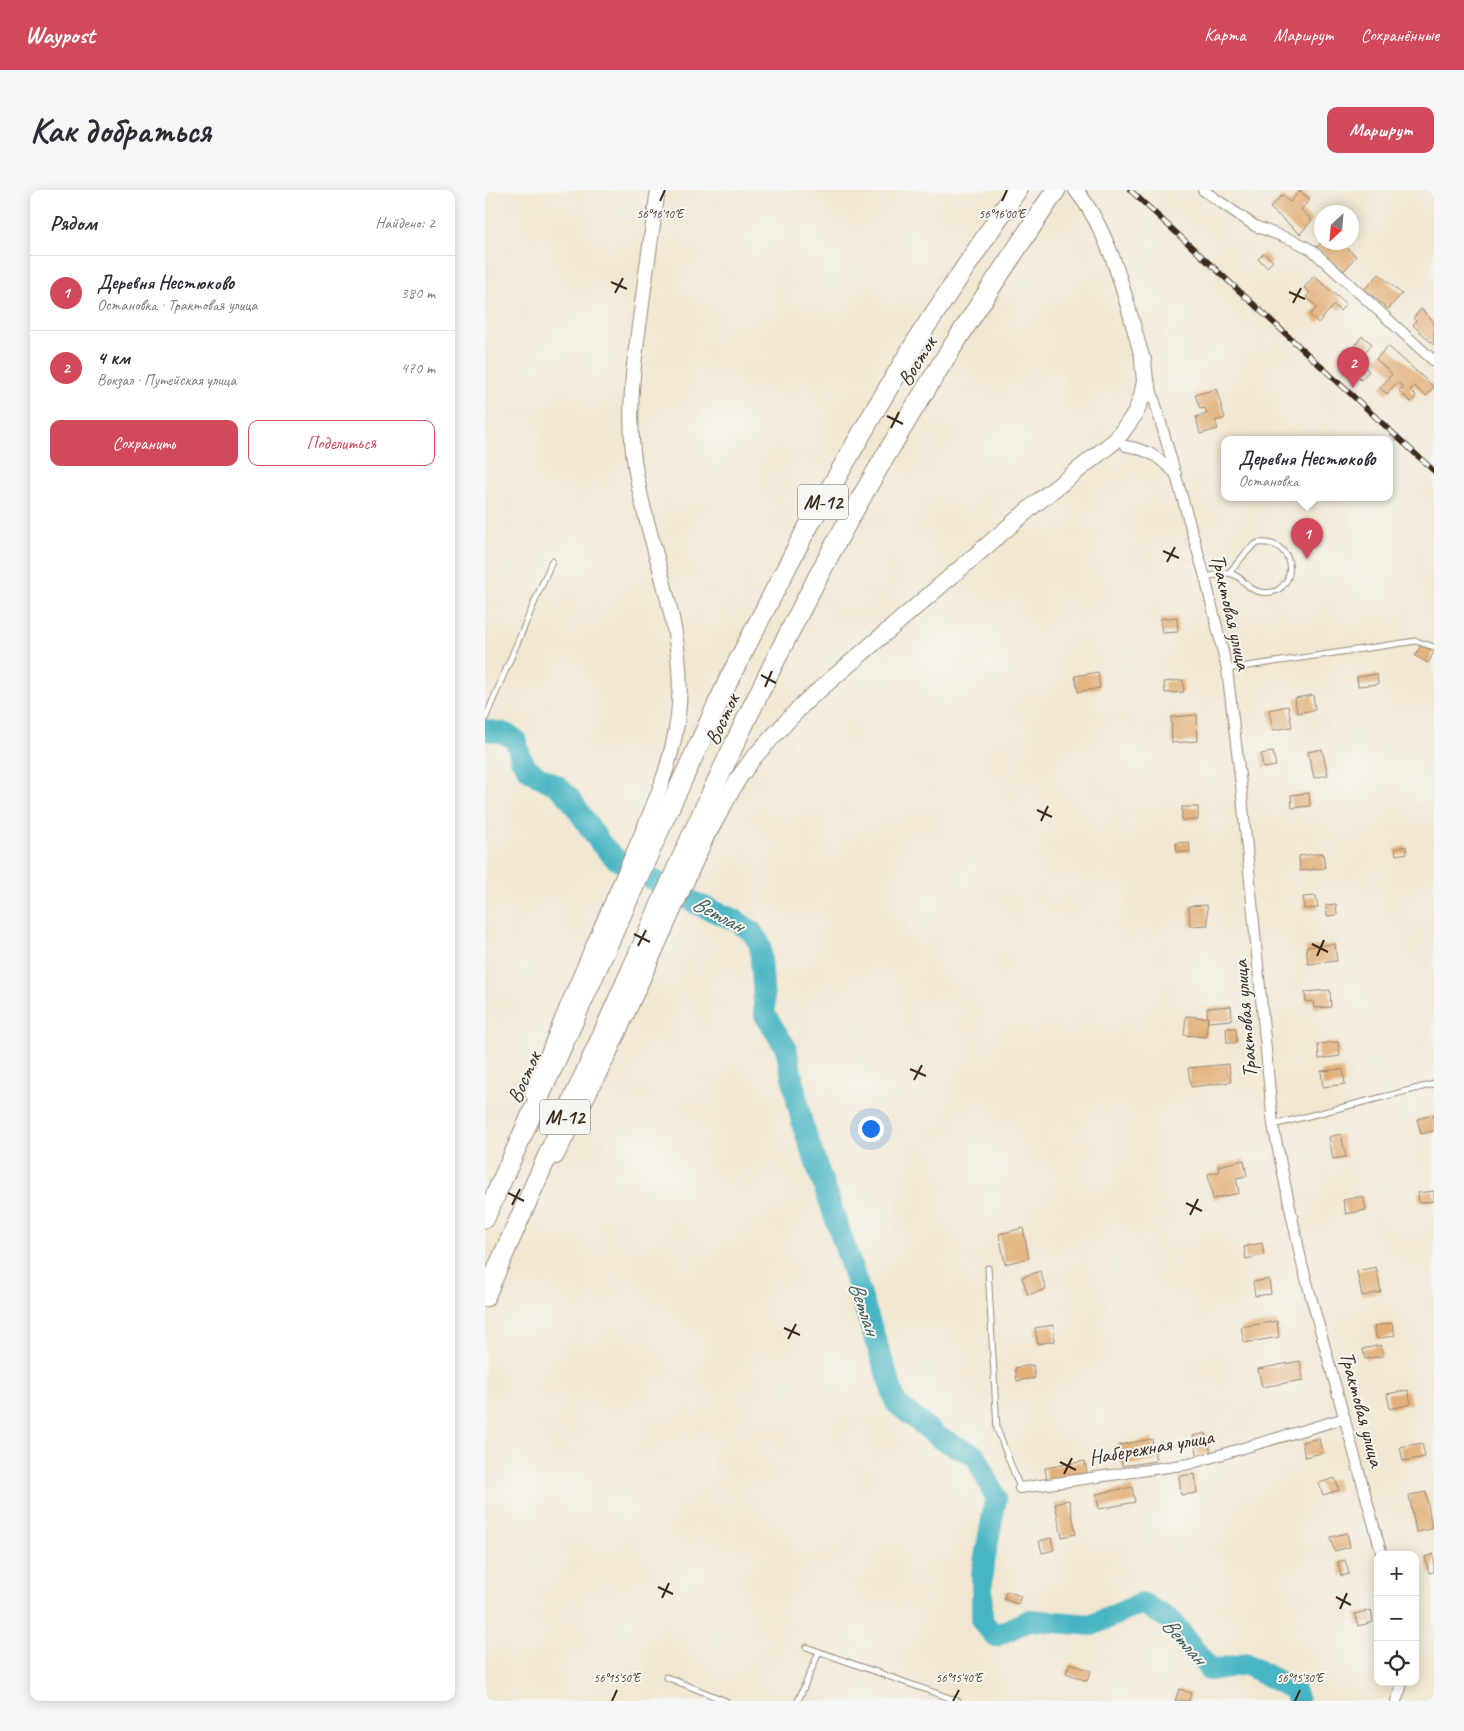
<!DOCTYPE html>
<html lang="ru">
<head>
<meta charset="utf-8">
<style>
	:root { --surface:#fff; --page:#f7f7f7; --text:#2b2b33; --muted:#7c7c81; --line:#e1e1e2; --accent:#d1495b }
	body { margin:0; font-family:Caveat,sans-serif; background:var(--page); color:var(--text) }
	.controls { position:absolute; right:15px; bottom:15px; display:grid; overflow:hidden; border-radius:10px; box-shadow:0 2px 12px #0003 }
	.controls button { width:45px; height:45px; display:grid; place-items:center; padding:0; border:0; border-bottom:1px solid var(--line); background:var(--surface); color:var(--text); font:25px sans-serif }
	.compass { position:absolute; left:829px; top:15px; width:45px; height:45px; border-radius:50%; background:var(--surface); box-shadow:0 2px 12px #0003; rotate:206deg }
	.you { position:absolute; left:385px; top:938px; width:18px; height:18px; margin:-12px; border:4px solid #fff; border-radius:50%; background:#1a73e8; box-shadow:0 0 0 8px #1a73e833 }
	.badge { display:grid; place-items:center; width:32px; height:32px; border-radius:50%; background:var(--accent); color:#fff; font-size:16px; font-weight:700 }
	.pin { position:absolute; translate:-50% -41px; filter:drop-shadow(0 1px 2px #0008) }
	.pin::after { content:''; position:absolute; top:26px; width:18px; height:15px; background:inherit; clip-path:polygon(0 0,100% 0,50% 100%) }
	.popup { position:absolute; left:736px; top:246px; width:172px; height:65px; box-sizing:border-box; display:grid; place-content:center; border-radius:10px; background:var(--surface); filter:drop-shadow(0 1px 4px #0005); font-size:16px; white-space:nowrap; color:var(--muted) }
	.popup b { font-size:19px; color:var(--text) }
	.popup::after { content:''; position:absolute; left:50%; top:100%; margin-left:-10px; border:10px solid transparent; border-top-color:var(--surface) }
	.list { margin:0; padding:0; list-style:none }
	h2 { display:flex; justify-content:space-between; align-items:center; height:65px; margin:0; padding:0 20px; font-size:21px }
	h2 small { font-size:16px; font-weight:400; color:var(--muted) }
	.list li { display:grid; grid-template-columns:32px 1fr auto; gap:15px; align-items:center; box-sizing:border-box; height:75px; padding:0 20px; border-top:1px solid var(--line) }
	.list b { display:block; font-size:19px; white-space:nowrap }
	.list p { margin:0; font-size:16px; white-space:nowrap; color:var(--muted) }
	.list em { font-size:16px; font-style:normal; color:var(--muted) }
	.actions { display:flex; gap:10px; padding:15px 20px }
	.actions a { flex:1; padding:11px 0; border:1px solid var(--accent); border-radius:10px; text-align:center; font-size:18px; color:var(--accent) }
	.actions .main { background:var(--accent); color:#fff }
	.icon { flex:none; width:28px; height:28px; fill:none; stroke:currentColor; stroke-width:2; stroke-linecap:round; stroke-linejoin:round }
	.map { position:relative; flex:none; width:949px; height:1511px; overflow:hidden; border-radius:10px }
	header { display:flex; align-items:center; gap:30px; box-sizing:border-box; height:70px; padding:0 25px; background:var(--accent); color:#fff }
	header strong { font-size:24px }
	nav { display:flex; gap:28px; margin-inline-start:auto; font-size:18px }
	.intro { display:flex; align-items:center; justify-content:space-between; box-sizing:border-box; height:120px; padding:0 30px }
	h1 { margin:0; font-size:35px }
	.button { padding:12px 22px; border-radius:10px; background:var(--accent); color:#fff; font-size:18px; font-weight:700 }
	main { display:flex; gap:30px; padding:0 30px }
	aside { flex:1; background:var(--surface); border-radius:10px; box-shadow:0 2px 12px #0003 }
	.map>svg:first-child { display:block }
</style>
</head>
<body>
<header>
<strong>Waypost</strong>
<nav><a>Карта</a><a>Маршрут</a><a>Сохранённые</a></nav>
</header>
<div class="intro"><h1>Как добраться</h1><a class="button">Маршрут</a></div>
<main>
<aside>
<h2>Рядом<small>Найдено: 2</small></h2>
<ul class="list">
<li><span class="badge">1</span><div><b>Деревня Нестюково</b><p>Остановка · Трактовая улица</p></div><em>380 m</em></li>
<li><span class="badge">2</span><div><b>4 км</b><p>Вокзал · Путейская улица</p></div><em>470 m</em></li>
</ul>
<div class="actions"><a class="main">Сохранить</a><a>Поделиться</a></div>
</aside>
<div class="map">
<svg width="949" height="1511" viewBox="0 0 949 1511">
	<rect width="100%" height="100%" fill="#f6f6f2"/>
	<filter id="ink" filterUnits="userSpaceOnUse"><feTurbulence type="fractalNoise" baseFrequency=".02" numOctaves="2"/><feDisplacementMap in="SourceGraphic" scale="10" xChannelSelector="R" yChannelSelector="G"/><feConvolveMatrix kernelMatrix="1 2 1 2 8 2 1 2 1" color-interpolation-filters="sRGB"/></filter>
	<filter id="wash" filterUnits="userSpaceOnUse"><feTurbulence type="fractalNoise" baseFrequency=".0096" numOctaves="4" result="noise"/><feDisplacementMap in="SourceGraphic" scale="20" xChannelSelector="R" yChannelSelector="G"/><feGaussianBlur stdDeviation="1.12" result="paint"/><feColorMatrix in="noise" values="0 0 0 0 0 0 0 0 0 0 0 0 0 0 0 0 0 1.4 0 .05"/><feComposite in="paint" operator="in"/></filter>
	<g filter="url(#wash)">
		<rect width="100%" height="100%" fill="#f1e7d1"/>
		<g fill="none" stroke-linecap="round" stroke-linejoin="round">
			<path stroke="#47b5c3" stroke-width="22" d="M0,540l18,3 7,3 6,5 5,18 7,10 10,7 18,9 13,12 32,47 15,15 83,46 36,15 16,11 9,13 5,71 21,33 16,75 38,109 56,171 43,35 37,18 20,42 -14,75v48l13,15 35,-16 62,5 50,-22 30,18 38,49 36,-6 48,26 4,11"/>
		</g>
		<g id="blocks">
			<g fill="#e2ae74">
				<path d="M815,1l10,8 -9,11 11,10 -12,14 -30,-26 12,-13 8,7z"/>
				<path d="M836,52h19l16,14 -12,15 -27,-23z"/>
				<path d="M779,63l9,8 -6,6 -9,-8z"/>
				<path d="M894,84l23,20 -14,15 -23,-20z"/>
				<path d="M829,86l32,28 -6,7 -6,-6 -16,18 -8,-8 7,-8 -11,-10 4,-4 -6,-5z"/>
				<path d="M936,119l13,13v23l-21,-20 3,-4 -3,-3z"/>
				<path d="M877,146l10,8 -9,10 -9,-7z"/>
				<path d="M903,156l46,41 -8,9 -12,-10 -4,4 6,6 -5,6 -12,-11 4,-4 -6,-5 -10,12 -7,-6 12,-14 -16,-15z"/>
				<path d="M872,170l12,11 -8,9 -12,-10z"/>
				<path d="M731,199l9,29 -10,3 3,8 -18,5 -4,-17 11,-3 -2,-6 -5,1 -5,-14z"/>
				<path d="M692,427l1,15 -16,1 -2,-14z"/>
				<path d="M936,455l13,7 -6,11 -13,-7z"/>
				<path d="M613,482l2,16 -22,4 -3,-16z"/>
				<path d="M892,484l1,10 -20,2 -1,-9z"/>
				<path d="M698,490l1,12 -19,1 -1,-11z"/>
				<path d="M828,505l2,15 -18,3 -2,-15z"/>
				<path d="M803,516l4,21 -19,3 -4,-20z"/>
				<path d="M712,525l1,26 -26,2 -1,-26z"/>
				<path d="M837,559l6,26 -14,3 -6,-26z"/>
				<path d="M788,562l3,14 -13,2 -2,-14z"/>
				<path d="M824,603l1,13 -18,2 -1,-13z"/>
				<rect x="697" y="617" width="16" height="13"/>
				<path d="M704,652l1,10h-13l-1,-9z"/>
				<path d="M921,656l1,7 -11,2 -1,-6z"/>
				<path d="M838,663l2,15 -25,3 -1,-15z"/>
				<path d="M831,706l2,12 -14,1 -1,-12z"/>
				<path d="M851,714l1,11 -10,1 -1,-11z"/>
				<path d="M722,715l1,20 -18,1 -1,-20z"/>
				<path d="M850,754l2,17 -29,3 -2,-17z"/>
				<path d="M845,800l1,17 -17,1 -1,-7 -7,1 -1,-10z"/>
				<path d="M746,816l1,14 -24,2 -1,-14z"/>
				<path d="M701,826l22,2 -2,19 -22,-2z"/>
				<path d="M741,838h10l1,15h-10z"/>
				<path d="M853,852l2,14 -21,3 -1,-15z"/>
				<path d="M744,874l2,18 -40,5 -3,-19z"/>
				<path d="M858,879l2,15 -22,3 -2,-16z"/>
				<path d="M949,925v16l-13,3 -4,-15z"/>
				<path d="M856,944l5,23 -13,2 -4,-22z"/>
				<path d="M759,970l3,16 -11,2 3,15 -26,6 -5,-25 11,-2 -1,-6z"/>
				<path d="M949,1001v10l-15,2 -1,-10z"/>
				<path d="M878,1006l3,14 -20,4 -3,-14z"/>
				<path d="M538,1038l6,30 -24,6 -6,-30z"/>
				<path d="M777,1053l2,12 -18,4 -2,-12z"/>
				<path d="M891,1077l5,25 -19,4 -5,-25z"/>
				<path d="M555,1081l6,18 -18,6 -6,-18z"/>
				<path d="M784,1089l2,15 -16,2 -2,-14z"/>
				<path d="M792,1131l2,16 -35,6 -3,-16z"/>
				<path d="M907,1133l3,12 -18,4 -3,-13z"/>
				<path d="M568,1135l2,16 -17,3 -3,-16z"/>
				<path d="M896,1155l2,11 -18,3 -2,-10z"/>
				<path d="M815,1171l3,19 -41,7 -4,-18z"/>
				<path d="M548,1175l2,13 -18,3 -2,-13z"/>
				<path d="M923,1200l3,14 -21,5 -3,-15z"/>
				<path d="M721,1243l5,20 -13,3 -5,-20z"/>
				<path d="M834,1248l3,15 -17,4 -3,-15z"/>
				<path d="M667,1249l4,22 -34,5 -3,-21z"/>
				<path d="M937,1253l3,14 -22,4 -3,-14z"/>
				<path d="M600,1271l2,12 -40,7 -2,-12z"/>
				<path d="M710,1284l2,19 -16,2 -2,-19z"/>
				<path d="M850,1288l4,12 -16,5 -4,-12z"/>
				<path d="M647,1297l3,15 -36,7 -3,-15z"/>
				<path d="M941,1302l6,37 -16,3 -7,-37z"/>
				<path d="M584,1310l7,34 -14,3 -7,-33z"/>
				<path d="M862,1343l3,14 -16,4 -4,-14z"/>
				<path d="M566,1348l3,12 -12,3 -3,-12z"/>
				<path d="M949,1364v18l-5,1 -4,-16z"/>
				<path d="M860,1370l4,14 -8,2 -3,-14z"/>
				<path d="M521,1401l15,5 -3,8 -14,-5z"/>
				<path d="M886,1420l2,12 -15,4 -3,-12z"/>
				<path d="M585,1473l21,8 -4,10 -21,-8z"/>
				<path d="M694,1499l12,4 -2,8h-14z"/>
			</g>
		</g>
	</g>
	<g filter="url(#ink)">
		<use href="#blocks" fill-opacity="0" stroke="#968878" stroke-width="1"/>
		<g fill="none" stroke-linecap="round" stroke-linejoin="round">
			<g stroke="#968878" stroke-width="7">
				<g id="service">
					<path d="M773,353c44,-4 39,56 3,49 -15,-2 -18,-17 -33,-19 12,-10 16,-23 30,-30z"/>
					<path d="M720,387l23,-4"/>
					<path d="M742,479l189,-28 18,6"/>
					<path d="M0,529l67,-158"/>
					<path d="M788,935l161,-41"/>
					<path d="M503,1078l9,161 23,59"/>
					<path d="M321,1457l152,54"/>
					<path d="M181,1487l60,24"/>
					<path d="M313,1511l21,-49"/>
				</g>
			</g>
			<g stroke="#968878" stroke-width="12">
				<g id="minor">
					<path d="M718,0l52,36 42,16 15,8 122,111"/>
					<path d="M663,188l57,199 22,92 14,116 32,340 15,73 14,66 80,291"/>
					<path d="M641,256c24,4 33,12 50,28"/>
					<path d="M535,1298l169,-24 156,-46"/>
					<path d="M911,1511l4,-10 2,-9"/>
				</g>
			</g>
			<g stroke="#968878" stroke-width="16">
				<g id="secondary">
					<path d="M591,0c38,48 50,113 67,170"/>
					<path d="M47,904c27,-72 59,-143 89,-213 23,-54 50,-107 57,-165 11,-94 -34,-173 -45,-264 -5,-49 1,-92 8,-140 5,-41 11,-81 17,-122"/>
					<path d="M71,967l51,-98 103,-229"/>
				</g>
			</g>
			<g stroke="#968878" stroke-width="18">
				<path id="trunk" d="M225,640l28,-51 16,-22 50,-54 230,-198 82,-65 19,-26 6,-15 4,-17 -2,-22"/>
			</g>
			<g stroke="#968878" stroke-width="21">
				<g id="motorway">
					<path d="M0,1028l183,-407 63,-136 73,-141 74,-129 44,-73 95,-142"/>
					<path d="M0,1107c44,-102 91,-203 136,-304 66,-149 133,-297 210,-441 68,-126 145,-244 225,-362"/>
				</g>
			</g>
			<use href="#service" stroke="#fff" stroke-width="5"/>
			<use href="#minor" stroke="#fff" stroke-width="10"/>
			<use href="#secondary" stroke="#fff" stroke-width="14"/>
			<use href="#trunk" stroke="#fff" stroke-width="16"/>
			<use href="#motorway" stroke="#fff" stroke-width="19"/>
			<g stroke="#3b2a1e" stroke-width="5.5">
				<path id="rail" d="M645,0l304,281"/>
			</g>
			<use href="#rail" stroke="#f6f6f2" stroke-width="4" stroke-dasharray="11" stroke-linecap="butt"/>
		</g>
	</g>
	<path fill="none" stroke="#3b2a1e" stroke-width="2" d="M175,11l5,-11M517,11l5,-11M126,92l16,7M804,102l16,7M130,103l8,-15M808,113l8,-15M402,226l16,8M406,238l8,-16M678,361l16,7M682,372l8,-15M276,485l15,8M280,497l7,-16M552,620l15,7M556,631l7,-15M149,744l16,8M827,754l16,8M153,756l8,-16M832,766l7,-16M425,879l16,7M429,890l8,-15M23,1003l16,8M701,1013l16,8M27,1015l8,-16M705,1025l8,-16M299,1138l16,7M303,1149l8,-15M575,1272l16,8M579,1284l8,-16M173,1397l15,7M851,1407l15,8M177,1408l7,-15M855,1419l7,-16M127,1511l5,-11M468,1511l6,-11M810,1511l5,-11"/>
	<g text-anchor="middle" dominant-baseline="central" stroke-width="4" stroke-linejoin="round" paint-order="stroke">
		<g fill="#f6f6f2" stroke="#73675e" stroke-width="1">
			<rect x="313" y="294.5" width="50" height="35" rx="4"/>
			<rect x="55" y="909.5" width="50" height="35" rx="4"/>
		</g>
		<g font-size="20" font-weight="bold" fill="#3b2a1e">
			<text x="338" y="312">М-12</text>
			<text x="80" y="927">М-12</text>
		</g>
		<g font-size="21" fill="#3b2a1e" stroke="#f6f6f2">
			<text transform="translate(432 171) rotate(-58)">Восток</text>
			<text transform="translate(746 422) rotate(77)">Трактовая улица</text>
			<text transform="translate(237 529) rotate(-65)">Восток</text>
			<text transform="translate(760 829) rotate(-95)">Трактовая улица</text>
			<text transform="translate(39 887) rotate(-66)">Восток</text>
			<text transform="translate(877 1219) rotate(75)">Трактовая улица</text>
			<text transform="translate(666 1257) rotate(-10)">Набережная улица</text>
		</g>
		<g font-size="22" font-style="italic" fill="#3f5b58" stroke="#f6f6f2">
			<text transform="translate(233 724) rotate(28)">Ветлан</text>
			<text transform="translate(379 1118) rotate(71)">Ветлан</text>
			<text transform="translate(699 1451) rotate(48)">Ветлан</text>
		</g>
	</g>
	<g font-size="12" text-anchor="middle" fill="#3b2a1e" stroke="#f6f6f2" stroke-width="4" stroke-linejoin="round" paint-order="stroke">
		<text x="175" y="28">56°16'10"E</text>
		<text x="517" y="28">56°16'00"E</text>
		<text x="132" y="1492">56°15'50"E</text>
		<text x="474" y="1492">56°15'40"E</text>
		<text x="815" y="1492">56°15'30"E</text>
	</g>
</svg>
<div class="controls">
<button>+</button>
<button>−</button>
<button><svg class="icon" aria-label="locate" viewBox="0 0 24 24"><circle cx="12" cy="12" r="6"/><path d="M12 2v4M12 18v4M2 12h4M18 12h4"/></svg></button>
</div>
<svg class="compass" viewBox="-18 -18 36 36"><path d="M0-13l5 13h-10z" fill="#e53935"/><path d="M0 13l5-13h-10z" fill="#7c7c81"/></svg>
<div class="you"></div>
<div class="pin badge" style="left:822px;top:369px">1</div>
<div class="popup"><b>Деревня Нестюково</b>Остановка</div>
<div class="pin badge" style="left:868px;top:198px">2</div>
</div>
</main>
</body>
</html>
